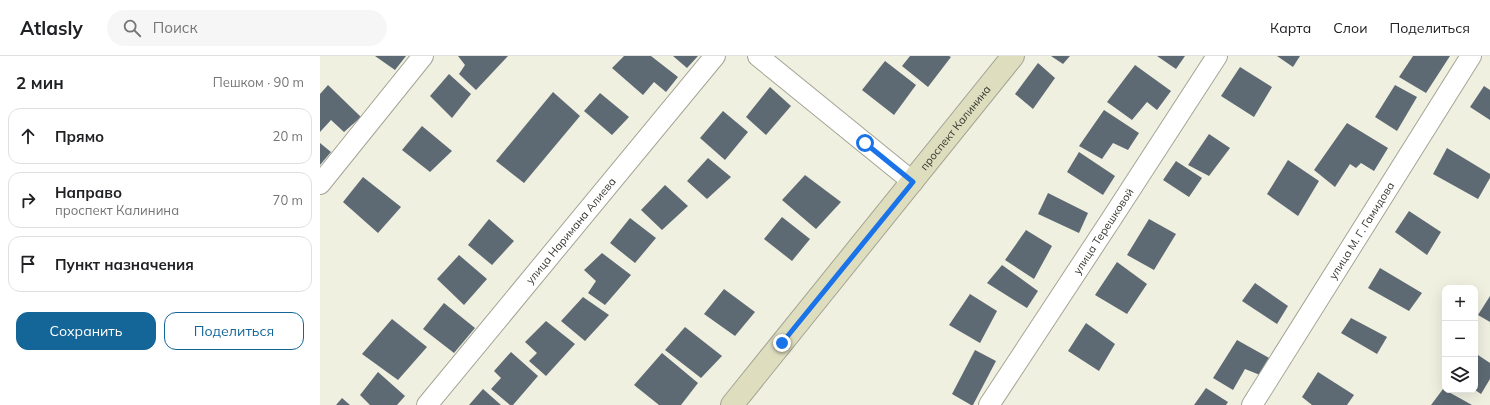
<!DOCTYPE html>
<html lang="ru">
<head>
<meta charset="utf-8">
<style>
	:root { --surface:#fff; --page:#f6f6f6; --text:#202124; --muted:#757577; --line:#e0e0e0; --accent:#136697 }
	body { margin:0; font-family:Mulish,sans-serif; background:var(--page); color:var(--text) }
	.controls { position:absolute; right:12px; bottom:12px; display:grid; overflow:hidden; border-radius:8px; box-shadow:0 4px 16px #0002 }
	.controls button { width:36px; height:36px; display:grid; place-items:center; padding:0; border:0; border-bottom:1px solid var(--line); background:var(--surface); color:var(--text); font:20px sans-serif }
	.stop { position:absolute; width:12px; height:12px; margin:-9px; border:3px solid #1a73e8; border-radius:50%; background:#fff }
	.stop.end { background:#1a73e8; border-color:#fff; box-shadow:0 1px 4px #0008 }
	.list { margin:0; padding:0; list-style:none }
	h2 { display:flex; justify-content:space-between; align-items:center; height:52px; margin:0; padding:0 16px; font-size:17px }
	h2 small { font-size:13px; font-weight:400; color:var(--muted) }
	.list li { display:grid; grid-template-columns:26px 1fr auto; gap:12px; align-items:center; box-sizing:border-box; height:56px; margin:0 8px 8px; padding:0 8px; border:1px solid var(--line); border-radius:12px }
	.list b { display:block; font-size:15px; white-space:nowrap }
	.list p { margin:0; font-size:13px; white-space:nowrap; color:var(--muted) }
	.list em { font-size:13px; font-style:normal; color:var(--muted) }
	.actions { display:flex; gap:8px; padding:12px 16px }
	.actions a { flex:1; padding:9px 0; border:1px solid var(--accent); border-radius:12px; text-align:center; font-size:14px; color:var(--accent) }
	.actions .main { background:var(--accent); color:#fff }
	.icon { flex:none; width:22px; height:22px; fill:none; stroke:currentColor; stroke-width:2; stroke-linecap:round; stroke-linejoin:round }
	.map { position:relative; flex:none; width:1170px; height:349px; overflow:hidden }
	header { display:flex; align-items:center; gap:24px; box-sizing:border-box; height:56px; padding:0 20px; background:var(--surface); border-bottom:1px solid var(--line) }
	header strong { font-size:19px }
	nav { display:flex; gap:22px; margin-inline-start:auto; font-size:14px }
	.search { width:280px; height:36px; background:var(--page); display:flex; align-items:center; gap:10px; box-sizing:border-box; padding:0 14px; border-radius:22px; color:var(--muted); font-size:15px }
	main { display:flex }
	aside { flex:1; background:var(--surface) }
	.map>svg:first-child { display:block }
</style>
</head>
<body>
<header>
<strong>Atlasly</strong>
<div class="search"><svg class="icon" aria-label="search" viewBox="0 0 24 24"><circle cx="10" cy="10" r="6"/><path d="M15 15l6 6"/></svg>Поиск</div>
<nav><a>Карта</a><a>Слои</a><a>Поделиться</a></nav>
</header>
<main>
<aside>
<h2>2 мин<small>Пешком · 90 m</small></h2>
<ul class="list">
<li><svg class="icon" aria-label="ahead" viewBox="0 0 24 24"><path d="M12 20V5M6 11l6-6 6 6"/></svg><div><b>Прямо</b></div><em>20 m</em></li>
<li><svg class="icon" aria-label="right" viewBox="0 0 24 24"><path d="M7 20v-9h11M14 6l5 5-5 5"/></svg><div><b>Направо</b><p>проспект Калинина</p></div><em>70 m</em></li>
<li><svg class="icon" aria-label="arrive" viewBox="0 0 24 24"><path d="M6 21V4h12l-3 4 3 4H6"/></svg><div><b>Пункт назначения</b></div></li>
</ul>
<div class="actions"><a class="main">Сохранить</a><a>Поделиться</a></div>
</aside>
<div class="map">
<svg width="1170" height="349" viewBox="0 0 1170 349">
	<rect width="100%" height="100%" fill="#f0f0e1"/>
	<g fill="#5e6a73">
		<path d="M55,0h31l-11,14z"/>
		<path d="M138,0h50l-32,34 -17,-16 6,-9z"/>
		<path d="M304,0h27l27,21 -12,15 -12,-10 -11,13 -31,-27z"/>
		<path d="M353,0h25l-11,12z"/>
		<path d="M590,0h39l2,1 -23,30 -26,-21z"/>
		<path d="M731,0h19l-7,8z"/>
		<path d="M837,0h28l-9,13z"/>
		<path d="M957,0h23l-7,11z"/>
		<path d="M1093,0h37l-24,37 -27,-16z"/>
		<path d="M565,5l31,24 -22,30 -32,-25z"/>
		<path d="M718,7l17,15 -22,31 -18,-15z"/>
		<path d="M815,9l36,26 -14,19 -10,-8 -15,18 -25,-18z"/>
		<path d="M920,11l32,20 -18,30 -33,-21z"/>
		<path d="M129,18l22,20 -19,24 -22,-22z"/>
		<path d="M8,29l33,32 -17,15 -13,-12 -11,12v-38z"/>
		<path d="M1075,29l22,12 -20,34 -22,-14z"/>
		<path d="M1164,30l6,4v30l-20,-13z"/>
		<path d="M450,31l21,19 -25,29 -20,-18z"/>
		<path d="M233,36l27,24 -56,67 -28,-22z"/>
		<path d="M280,37l29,24 -17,18 -28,-24z"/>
		<path d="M784,54l35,23 -11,17 -15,-7 -11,16 -23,-13z"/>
		<path d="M403,55l25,21 -23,28 -25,-22z"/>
		<path d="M1027,67l41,25 -14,23 -13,-8 -5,5 -6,-4 -15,23 -21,-17z"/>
		<path d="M102,70l30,25 -22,21 -28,-22z"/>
		<path d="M889,78l21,14 -21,28 -21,-11z"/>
		<path d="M0,87l11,9 -11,13z"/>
		<path d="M1127,92l43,26v4l-12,21 -45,-25z"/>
		<path d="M759,96l36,24 -12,19 -36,-23z"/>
		<path d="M388,102l23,19 -24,22 -20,-18z"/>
		<path d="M968,104l31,21 -21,35 -31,-22z"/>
		<path d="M856,105l26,17 -13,19 -26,-17z"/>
		<path d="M485,119l36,27 -25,27 -34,-29z"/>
		<path d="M43,121l38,30 -23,26 -35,-31z"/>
		<path d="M345,129l23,21 -26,24 -21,-20z"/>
		<path d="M728,137l40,20 -9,20 -41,-19z"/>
		<path d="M1089,155l32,21 -14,23 -32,-23z"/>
		<path d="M462,161l28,22 -18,22 -28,-22z"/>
		<path d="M310,162l26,20 -21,25 -25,-20z"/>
		<path d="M169,163l25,22 -22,24 -24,-20z"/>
		<path d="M829,163l27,15 -22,36 -27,-15z"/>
		<path d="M706,174l26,16 -18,33 -29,-19z"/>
		<path d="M282,197l29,22 -26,30 -17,-12 8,-12 -12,-11z"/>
		<path d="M139,199l28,24 -23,26 -27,-26z"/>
		<path d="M797,206l30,22 -20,30 -32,-19z"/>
		<path d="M682,209l36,26 -11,17 -40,-25z"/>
		<path d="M1060,212l42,25 -13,18 -41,-23z"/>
		<path d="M935,227l33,23 -11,18 -35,-23z"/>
		<path d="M404,233l31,23 -20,24 -31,-22z"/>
		<path d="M650,238l27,17 -17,32 -31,-18z"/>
		<path d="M1170,240v26l-12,-7z"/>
		<path d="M263,241l26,18 -24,26 -24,-20z"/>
		<path d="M124,247l31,25 -21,25 -31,-24z"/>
		<path d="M1031,262l36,19 -10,17 -36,-21z"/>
		<path d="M72,263l35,28 -29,33 -36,-26z"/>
		<path d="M226,265l29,23 -29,32 -17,-15 8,-8 -12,-11z"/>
		<path d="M766,267l29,21 -16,27 -31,-20z"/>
		<path d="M365,271l37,29 -21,22 -36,-28z"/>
		<path d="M917,284l34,19 -11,16 -15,-6 -12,21 -20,-12z"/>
		<path d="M655,294l21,11 -23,44h-2l-19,-11z"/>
		<path d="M191,296l27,24 -25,29h-3l-19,-16 10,-11 -7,-7z"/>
		<path d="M342,297l36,30 -17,22h-22l-25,-20z"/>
		<path d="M1155,297l15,10v16l-9,15 -6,-4z"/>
		<path d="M58,316l27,24 -8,9h-27l-10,-10z"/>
		<path d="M998,316l36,23 -7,10h-35l-10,-8z"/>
		<path d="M886,332l22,14 -2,3h-32z"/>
		<path d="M163,333l18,16h-32z"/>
		<path d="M1123,333l2,1 27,15h-41z"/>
		<path d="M22,342l8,7h-14z"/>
	</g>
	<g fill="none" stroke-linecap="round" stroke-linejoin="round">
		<g stroke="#a4a495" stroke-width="22">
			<g id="street">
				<path d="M438,0l155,126"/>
				<path d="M0,128l103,-128"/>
				<path id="s1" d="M107,349l288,-349"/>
				<path id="s2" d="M669,349l123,-187 105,-162"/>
				<path id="s3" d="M932,349l219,-349"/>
			</g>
		</g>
		<g stroke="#a4a495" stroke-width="24">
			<g id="secondary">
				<path id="s4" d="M412,349l281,-349"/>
			</g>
		</g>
		<use href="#street" stroke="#fff" stroke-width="20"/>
		<use href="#secondary" stroke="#dedebf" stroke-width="22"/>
	</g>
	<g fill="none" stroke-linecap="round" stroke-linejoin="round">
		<path stroke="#1a73e8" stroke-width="5" d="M462,287l131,-161 -48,-39"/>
	</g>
	<g text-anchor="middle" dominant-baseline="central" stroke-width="4" stroke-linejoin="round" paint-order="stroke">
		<g font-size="11" fill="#373731" stroke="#fff">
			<text stroke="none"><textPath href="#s4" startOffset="356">проспект Калинина</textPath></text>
			<text stroke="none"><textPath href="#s1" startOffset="226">улица Наримана Алиева</textPath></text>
			<text stroke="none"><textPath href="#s3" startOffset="206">улица М. Г. Гамидова</textPath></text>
			<text stroke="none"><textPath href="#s2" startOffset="208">улица Терешковой</textPath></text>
		</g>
	</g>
</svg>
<div class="controls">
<button>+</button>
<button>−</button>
<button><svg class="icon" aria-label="layers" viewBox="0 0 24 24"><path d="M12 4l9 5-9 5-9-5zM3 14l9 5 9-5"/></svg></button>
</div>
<div class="stop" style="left:545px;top:87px"></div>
<div class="stop end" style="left:462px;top:287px"></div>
</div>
</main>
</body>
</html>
